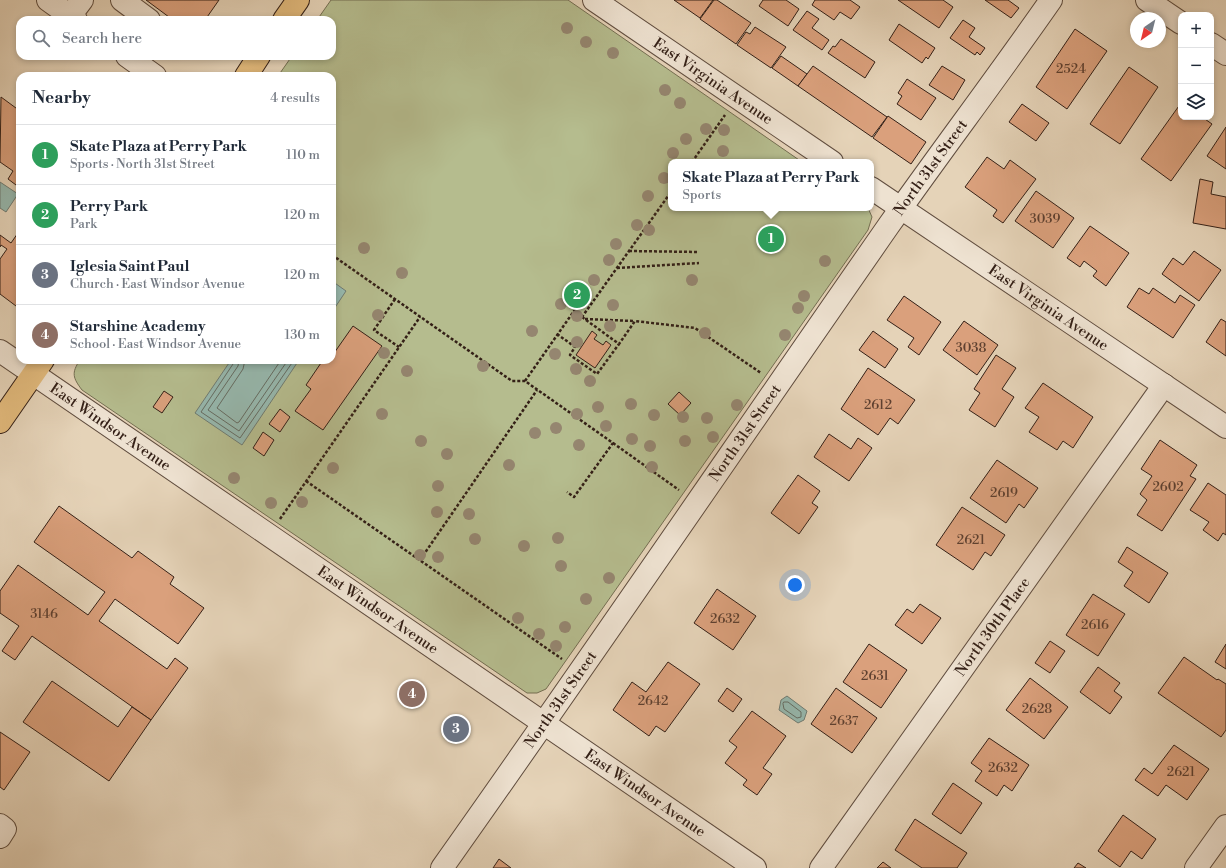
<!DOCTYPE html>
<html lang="en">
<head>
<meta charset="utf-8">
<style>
	:root { --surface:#fff; --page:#f6f6f7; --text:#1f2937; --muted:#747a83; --line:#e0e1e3; --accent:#8f2418 }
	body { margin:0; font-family:"Libre Bodoni",serif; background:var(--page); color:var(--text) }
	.controls { position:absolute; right:12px; top:12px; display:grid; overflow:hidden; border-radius:8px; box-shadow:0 2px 6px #0003 }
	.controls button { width:36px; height:36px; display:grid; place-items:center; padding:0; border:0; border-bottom:1px solid var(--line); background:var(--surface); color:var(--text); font:20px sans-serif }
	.compass { position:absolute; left:1130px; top:12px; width:36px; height:36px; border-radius:50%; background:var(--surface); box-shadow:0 2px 6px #0003; rotate:215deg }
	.you { position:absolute; left:795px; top:585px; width:14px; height:14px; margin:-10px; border:3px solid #fff; border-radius:50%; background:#1a73e8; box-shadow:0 0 0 6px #1a73e833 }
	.badge { display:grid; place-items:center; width:26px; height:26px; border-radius:50%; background:var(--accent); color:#fff; font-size:13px; font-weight:700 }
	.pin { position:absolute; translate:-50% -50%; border:2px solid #fff; box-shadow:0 1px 4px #0006 }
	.popup { position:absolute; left:668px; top:159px; width:206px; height:52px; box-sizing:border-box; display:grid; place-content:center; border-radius:8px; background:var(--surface); filter:drop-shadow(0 1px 3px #0005); font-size:13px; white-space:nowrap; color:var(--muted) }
	.popup b { font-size:15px; color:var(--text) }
	.popup::after { content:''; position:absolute; left:50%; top:100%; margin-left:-8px; border:8px solid transparent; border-top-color:var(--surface) }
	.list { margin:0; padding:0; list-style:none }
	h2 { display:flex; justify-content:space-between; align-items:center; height:52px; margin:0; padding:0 16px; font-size:17px }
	h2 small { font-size:13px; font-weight:400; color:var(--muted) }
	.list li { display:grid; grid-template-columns:26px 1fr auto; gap:12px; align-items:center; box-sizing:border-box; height:60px; padding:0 16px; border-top:1px solid var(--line) }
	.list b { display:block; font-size:15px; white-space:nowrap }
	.list p { margin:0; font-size:13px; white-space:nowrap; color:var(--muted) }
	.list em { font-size:13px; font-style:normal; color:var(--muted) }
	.icon { flex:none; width:22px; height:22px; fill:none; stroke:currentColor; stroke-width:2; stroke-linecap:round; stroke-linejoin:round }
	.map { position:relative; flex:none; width:1226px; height:868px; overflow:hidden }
	.search { position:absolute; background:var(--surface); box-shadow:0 2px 6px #0003; left:16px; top:16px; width:320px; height:44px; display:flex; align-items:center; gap:10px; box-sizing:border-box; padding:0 14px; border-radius:12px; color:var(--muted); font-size:15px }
	.panel { position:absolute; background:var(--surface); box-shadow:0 2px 6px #0003; left:16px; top:72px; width:320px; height:292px; border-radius:12px }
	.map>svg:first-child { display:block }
</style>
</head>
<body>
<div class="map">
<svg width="1226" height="868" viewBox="0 0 1226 868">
	<rect width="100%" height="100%" fill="#e5d3b8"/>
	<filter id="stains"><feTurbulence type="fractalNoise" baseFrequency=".005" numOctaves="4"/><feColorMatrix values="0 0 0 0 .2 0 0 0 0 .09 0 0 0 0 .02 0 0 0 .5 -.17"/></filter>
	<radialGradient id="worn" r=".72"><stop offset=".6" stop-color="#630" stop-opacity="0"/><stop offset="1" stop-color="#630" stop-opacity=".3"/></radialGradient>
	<path fill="#b5bc8e" stroke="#746e52" d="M331,0h237l234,162h-131v46h197l4,9 -4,13 -322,459 -9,4h-10l-445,-303c-9,-12 -11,-17 -2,-30h252v-284h-54l14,-20h40v-36h-15z"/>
	<g fill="#96b8ae" stroke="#6f7b72">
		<path d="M0,182l18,12 -12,18 -6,-4z"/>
		<path d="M332,281l14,10 -14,21z"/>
		<path d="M231,360h68l-57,85 -47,-32z"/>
		<path d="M787,696l20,15 -3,9 -6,3 -19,-13 2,-10z"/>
	</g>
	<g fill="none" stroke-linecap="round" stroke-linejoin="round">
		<g stroke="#656c62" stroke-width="1">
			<path d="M234,360l-1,4 -32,48 39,26 54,-78"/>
			<path d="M239,360l-1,6 -30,44 31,21 49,-71"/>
			<path d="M245,360l-2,9 -26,39 20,15 2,-1 42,-62"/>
			<path d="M784,702h4l13,10v5l-4,1 -13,-9 -1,-5z"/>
		</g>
	</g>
	<g fill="#daa07c" stroke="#342017">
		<path d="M146,0h73l-14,20h-32z"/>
		<path d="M674,0h39l-13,18z"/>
		<path d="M714,0h3l34,23 -15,21 -36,-25z"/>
		<path d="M763,0h23l13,9 -11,17 -29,-20z"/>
		<path d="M815,0h35l10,7 -9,12 -11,-7 -6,8 -22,-15z"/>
		<path d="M898,0h45l10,7 -14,21z"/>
		<path d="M985,0h23l11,8 -8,10z"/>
		<path d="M807,11l12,8 -7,9 17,12 -7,10 -29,-20z"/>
		<path d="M963,20l12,8 -6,9 16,11 -5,7 -3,-3 -2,3 -25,-17z"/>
		<path d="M899,24l36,24 -7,11 -2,-2 -4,6 -33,-23z"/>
		<path d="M755,27l31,20 -15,21 -34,-23 9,-13 4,2z"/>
		<path d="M1075,29l32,22 -40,58 -31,-22z"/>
		<path d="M841,39l34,23 -10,16 -37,-25 5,-7 2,1z"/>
		<path d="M781,56l26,18 -9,12 -26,-18z"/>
		<path d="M813,66l74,51 -15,20 -74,-51z"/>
		<path d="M942,66l23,14 -12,20 -24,-15z"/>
		<path d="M1129,67l29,20 -38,57 -30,-20z"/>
		<path d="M907,79l29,19 -15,22 -24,-16 5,-8 -4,-3z"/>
		<path d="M1,97l19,14v69l-4,5 -8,-6 5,-8 -13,-9z"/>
		<path d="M1181,103v14h21l10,7 -41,57 -30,-22z"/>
		<path d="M1022,104l27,19 -13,18 -27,-19z"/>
		<path d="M888,116l38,26 -15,22 -38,-26z"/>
		<path d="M1226,127v42l-19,-13z"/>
		<path d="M987,157l17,12 6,-9 26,19 -33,44 -10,-7 4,-6 -32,-23z"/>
		<path d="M1200,179l13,3 -2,12 15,3v32l-33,-6z"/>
		<path d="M1036,191l38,27 -21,30 -38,-27z"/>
		<path d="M1090,226l39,27 -23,33 -13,-10 4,-5 -13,-10 -4,6 -13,-9z"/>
		<path d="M20,230v73l-1,-1 -3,4 -16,-12v-35l7,-10 -6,-4 -1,2v-12l11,8z"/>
		<path d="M1194,251l27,19 -22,31 -37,-27 11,-16 10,7z"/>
		<path d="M1139,288l10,6 4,-6 22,15 5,-8 15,10 -22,33 -46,-31z"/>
		<path d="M904,296l37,26 -22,33 -11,-8 6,-9 -27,-18z"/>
		<path d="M1221,319l5,3v34l-20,-14z"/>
		<path d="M964,321l34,24 -21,30 -34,-25z"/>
		<path d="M353,326l29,20 -59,84 -28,-19 16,-22 -5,-4 17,-25h9v-4z"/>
		<path d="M592,331l5,4 -3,4 9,6 3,-4 5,4 -16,23 -19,-13z"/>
		<path d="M873,331l25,18 -13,19 -26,-18z"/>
		<path d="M996,355l20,13 -14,21 12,8 -19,30 -26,-17 11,-17 -6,-4z"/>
		<path d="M868,368l47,32 -17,24 -8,-6 -12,17 -37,-26z"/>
		<path d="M1043,383l50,34 -20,31 -10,-7 -6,9 -28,-18 10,-15 -14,-9z"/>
		<path d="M164,391l9,6 -11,16 -9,-6z"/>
		<path d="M679,392l12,11 -11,12 -12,-11z"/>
		<path d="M280,409l10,8 -10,15 -11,-8z"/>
		<path d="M263,432l11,8 -10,16 -11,-8z"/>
		<path d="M829,434l22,15 7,-11 14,10 -23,33 -35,-24z"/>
		<path d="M1160,440l37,25 -7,11 6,3 -34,52 -25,-16 10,-15 -7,-6 12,-18 -11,-7z"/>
		<path d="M997,460l41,28 -14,20 -5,-4 -13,19 -36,-25z"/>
		<path d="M798,475l22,16 -8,12 6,4 -19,27 -28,-21z"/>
		<path d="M1208,483l18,12v40l-3,-2 -5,8 -15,-11 6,-8 -19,-12z"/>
		<path d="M59,506l73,52 6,-7 36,26 -4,7 34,24 -26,36 -63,-45 -16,22 68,48 8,-11 13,10 -37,52 -119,-84 -17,24 -13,-9 17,-25 -19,-13v-22l18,-26 70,50 17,-23 -71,-50z"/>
		<path d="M962,507l43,28 -14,21 -6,-4 -12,18 -37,-25z"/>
		<path d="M1127,547l41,26 -19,30 -25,-17 9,-14 -15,-10z"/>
		<path d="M717,589l39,27 -23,34 -39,-27z"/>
		<path d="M1093,594l32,20 -27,42 -32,-21z"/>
		<path d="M920,604l21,14 -19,26 -27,-19 12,-16 6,4z"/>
		<path d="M1050,641l15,10 -15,22 -15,-10z"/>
		<path d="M869,644l38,26 -26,38 -38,-26z"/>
		<path d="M1226,644v25l-11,-7z"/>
		<path d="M1184,657l33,23 1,-1 8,5v46l-5,7 -63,-44z"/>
		<path d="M668,662l32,22 -35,48 -9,-6 -7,10 -36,-26 19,-28 14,10z"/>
		<path d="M1098,667l22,16 -6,8 8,6 -12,17 -30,-22z"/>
		<path d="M1030,678l38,29 -24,32 -38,-29z"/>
		<path d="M52,681l66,46 14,-20 19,13 -42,61 -86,-59z"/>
		<path d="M727,688l15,11 -9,13 -15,-11z"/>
		<path d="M836,688l41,30 -25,35 -41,-29z"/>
		<path d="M752,711l34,25 -23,32 9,6 -15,21 -14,-10 4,-5 -22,-17 12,-16 -8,-6z"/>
		<path d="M0,732l30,20 -26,38 -4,-3z"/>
		<path d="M989,738l40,27 -17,26 -8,-6 -7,11 -22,-15 7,-10 -11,-8z"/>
		<path d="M1174,745l35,24 -22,31 -21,-15 -8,11 -23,-16 9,-12 8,6z"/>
		<path d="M953,783l29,20 -21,31 -29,-20z"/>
		<path d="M1123,815l33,24 -14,20 -11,-8 -11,16 -22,-16z"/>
		<path d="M915,819l52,34 -10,15h-35l-27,-18z"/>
		<path d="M499,859l12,9h-18z"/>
		<path d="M883,862l8,6h-14z"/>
		<path d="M1078,863l8,5h-12z"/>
	</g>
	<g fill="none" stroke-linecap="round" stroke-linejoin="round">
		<g stroke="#604d3f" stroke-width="24">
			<g id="minor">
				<path d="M48,0l28,20"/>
				<path d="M122,0l27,20"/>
				<path id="s1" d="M594,0l238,162"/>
				<path d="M1147,0l34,23"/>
				<path d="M70,16l12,-16"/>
				<path d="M1211,44l15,10"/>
				<path d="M127,56l28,20"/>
				<path id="s2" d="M871,188l355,239"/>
				<path id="s3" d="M0,351l755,517"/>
				<path d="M0,825l5,4 -5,8"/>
				<path id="s4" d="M442,868c151,-213 298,-429 447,-643 53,-75 109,-149 162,-225"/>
				<path id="s5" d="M821,868l343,-483"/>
				<path d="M1196,868l30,-42"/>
			</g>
		</g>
		<g stroke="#342017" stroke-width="24">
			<g id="major">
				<path d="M284,20l14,-20"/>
				<path d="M246,76l13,-20"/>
				<path d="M0,422l43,-62"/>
			</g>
		</g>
		<g stroke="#342017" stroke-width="2.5" stroke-dasharray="3 2" stroke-linecap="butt">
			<path d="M692,162l33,-47"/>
			<path d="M629,251l70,1"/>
			<path d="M332,255l180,126h13l88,62 -39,54 -7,-5"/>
			<path d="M617,268l82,-5"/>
			<path d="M395,299l-21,31 25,17"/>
			<path d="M582,317l37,27 16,-23 60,7 66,45"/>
			<path d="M585,319l49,2"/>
			<path d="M557,334l18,13 -5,8 27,19 22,-30"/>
			<path d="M525,381l49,-70 8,6 89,-125"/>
			<path d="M613,443l66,47"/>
			<path d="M306,481l256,178"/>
			<path d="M280,519l140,-202"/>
			<path d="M420,560l117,-170"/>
		</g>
		<use href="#minor" stroke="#eee2d1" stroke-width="22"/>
		<use href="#major" stroke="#e2ba7c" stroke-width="22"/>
	</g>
	<g fill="#958670">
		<circle cx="567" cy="28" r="6"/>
		<circle cx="586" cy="42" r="6"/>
		<circle cx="613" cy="53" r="6"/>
		<circle cx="665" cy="90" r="6"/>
		<circle cx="680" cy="103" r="6"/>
		<circle cx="706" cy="129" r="6"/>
		<circle cx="724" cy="130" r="6"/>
		<circle cx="686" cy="139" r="6"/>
		<circle cx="723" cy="151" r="6"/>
		<circle cx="673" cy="153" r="6"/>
		<circle cx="664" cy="178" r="6"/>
		<circle cx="648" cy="196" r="6"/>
		<circle cx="637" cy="225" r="6"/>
		<circle cx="649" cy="230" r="6"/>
		<circle cx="616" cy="244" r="6"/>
		<circle cx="364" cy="248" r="6"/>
		<circle cx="609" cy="260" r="6"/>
		<circle cx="825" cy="261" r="6"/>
		<circle cx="402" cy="273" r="6"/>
		<circle cx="594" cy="280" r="6"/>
		<circle cx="692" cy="280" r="6"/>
		<circle cx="804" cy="296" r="6"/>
		<circle cx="578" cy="299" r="6"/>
		<circle cx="561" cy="304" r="6"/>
		<circle cx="613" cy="305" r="6"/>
		<circle cx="798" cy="308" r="6"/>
		<circle cx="378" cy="315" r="6"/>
		<circle cx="577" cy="316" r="6"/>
		<circle cx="610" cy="326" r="6"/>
		<circle cx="532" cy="331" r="6"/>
		<circle cx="705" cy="333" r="6"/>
		<circle cx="785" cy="335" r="6"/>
		<circle cx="577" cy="342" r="6"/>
		<circle cx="384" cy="353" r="6"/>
		<circle cx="555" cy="354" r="6"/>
		<circle cx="483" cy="366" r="6"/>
		<circle cx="576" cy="369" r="6"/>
		<circle cx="407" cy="371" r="6"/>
		<circle cx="590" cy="381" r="6"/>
		<circle cx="631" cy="404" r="6"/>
		<circle cx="737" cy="405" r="6"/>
		<circle cx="598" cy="407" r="6"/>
		<circle cx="382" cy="414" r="6"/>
		<circle cx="577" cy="414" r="6"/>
		<circle cx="654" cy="415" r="6"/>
		<circle cx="683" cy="417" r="6"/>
		<circle cx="707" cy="418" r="6"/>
		<circle cx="606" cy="426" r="6"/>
		<circle cx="556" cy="428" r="6"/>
		<circle cx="535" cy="433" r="6"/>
		<circle cx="713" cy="437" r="6"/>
		<circle cx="632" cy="439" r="6"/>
		<circle cx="421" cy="441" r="6"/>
		<circle cx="685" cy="441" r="6"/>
		<circle cx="579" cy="445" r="6"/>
		<circle cx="650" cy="446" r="6"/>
		<circle cx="447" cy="454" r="6"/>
		<circle cx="509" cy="465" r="6"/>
		<circle cx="652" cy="467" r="6"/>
		<circle cx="333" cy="468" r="6"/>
		<circle cx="234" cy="478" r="6"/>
		<circle cx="438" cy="486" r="6"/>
		<circle cx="302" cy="502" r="6"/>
		<circle cx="271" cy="503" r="6"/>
		<circle cx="437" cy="512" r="6"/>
		<circle cx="469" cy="514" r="6"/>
		<circle cx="558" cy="538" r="6"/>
		<circle cx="475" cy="539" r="6"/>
		<circle cx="524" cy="546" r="6"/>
		<circle cx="420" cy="555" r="6"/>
		<circle cx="438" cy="557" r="6"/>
		<circle cx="561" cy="566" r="6"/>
		<circle cx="609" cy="578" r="6"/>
		<circle cx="586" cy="599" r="6"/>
		<circle cx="518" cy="618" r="6"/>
		<circle cx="565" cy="627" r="6"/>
		<circle cx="539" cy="634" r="6"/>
		<circle cx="556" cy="646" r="6"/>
	</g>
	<g text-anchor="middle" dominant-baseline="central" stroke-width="3.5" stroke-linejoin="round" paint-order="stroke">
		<g font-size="13" fill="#5e4030">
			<text x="1071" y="69">2524</text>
			<text x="1045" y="219">3039</text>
			<text x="971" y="348">3038</text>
			<text x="878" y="405">2612</text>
			<text x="1168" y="487">2602</text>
			<text x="1004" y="493">2619</text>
			<text x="971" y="540">2621</text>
			<text x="44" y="614">3146</text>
			<text x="725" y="619">2632</text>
			<text x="1095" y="625">2616</text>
			<text x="875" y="676">2631</text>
			<text x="653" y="701">2642</text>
			<text x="1037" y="709">2628</text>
			<text x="844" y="721">2637</text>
			<text x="1003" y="768">2632</text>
			<text x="1181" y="772">2621</text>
		</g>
		<g font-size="15" fill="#342017" stroke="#eee2d1">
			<text stroke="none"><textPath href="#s1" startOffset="144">East Virginia Avenue</textPath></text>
			<text stroke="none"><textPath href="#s4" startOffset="854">North 31st Street</textPath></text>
			<text stroke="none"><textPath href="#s2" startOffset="214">East Virginia Avenue</textPath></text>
			<text stroke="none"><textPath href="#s3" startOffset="134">East Windsor Avenue</textPath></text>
			<text stroke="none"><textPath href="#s4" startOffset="530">North 31st Street</textPath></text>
			<text stroke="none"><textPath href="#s3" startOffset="458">East Windsor Avenue</textPath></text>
			<text stroke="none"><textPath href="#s5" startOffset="296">North 30th Place</textPath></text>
			<text stroke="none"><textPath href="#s4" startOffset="206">North 31st Street</textPath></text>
			<text stroke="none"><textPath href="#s3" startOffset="782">East Windsor Avenue</textPath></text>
		</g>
	</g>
	<rect width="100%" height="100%" filter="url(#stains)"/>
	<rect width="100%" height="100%" fill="url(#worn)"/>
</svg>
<div class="controls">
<button>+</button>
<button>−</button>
<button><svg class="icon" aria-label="layers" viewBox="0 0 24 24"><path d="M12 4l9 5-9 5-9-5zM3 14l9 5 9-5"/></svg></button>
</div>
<svg class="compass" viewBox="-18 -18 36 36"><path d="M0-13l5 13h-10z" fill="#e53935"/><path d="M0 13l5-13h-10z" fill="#747a83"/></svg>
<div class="you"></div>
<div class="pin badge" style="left:771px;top:239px;background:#2e9e5b">1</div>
<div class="popup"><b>Skate Plaza at Perry Park</b>Sports</div>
<div class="pin badge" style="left:577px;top:295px;background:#2e9e5b">2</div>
<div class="pin badge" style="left:456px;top:729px;background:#6b7280">3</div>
<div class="pin badge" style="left:412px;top:694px;background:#8d6e63">4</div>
<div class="search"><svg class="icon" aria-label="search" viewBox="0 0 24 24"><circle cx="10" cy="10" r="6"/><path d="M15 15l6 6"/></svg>Search here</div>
<section class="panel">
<h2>Nearby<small>4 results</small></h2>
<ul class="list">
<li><span class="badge" style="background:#2e9e5b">1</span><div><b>Skate Plaza at Perry Park</b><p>Sports · North 31st Street</p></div><em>110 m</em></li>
<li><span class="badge" style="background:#2e9e5b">2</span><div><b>Perry Park</b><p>Park</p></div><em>120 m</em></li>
<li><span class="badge" style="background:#6b7280">3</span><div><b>Iglesia Saint Paul</b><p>Church · East Windsor Avenue</p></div><em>120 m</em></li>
<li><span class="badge" style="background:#8d6e63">4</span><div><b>Starshine Academy</b><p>School · East Windsor Avenue</p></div><em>130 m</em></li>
</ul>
</section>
</div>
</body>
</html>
